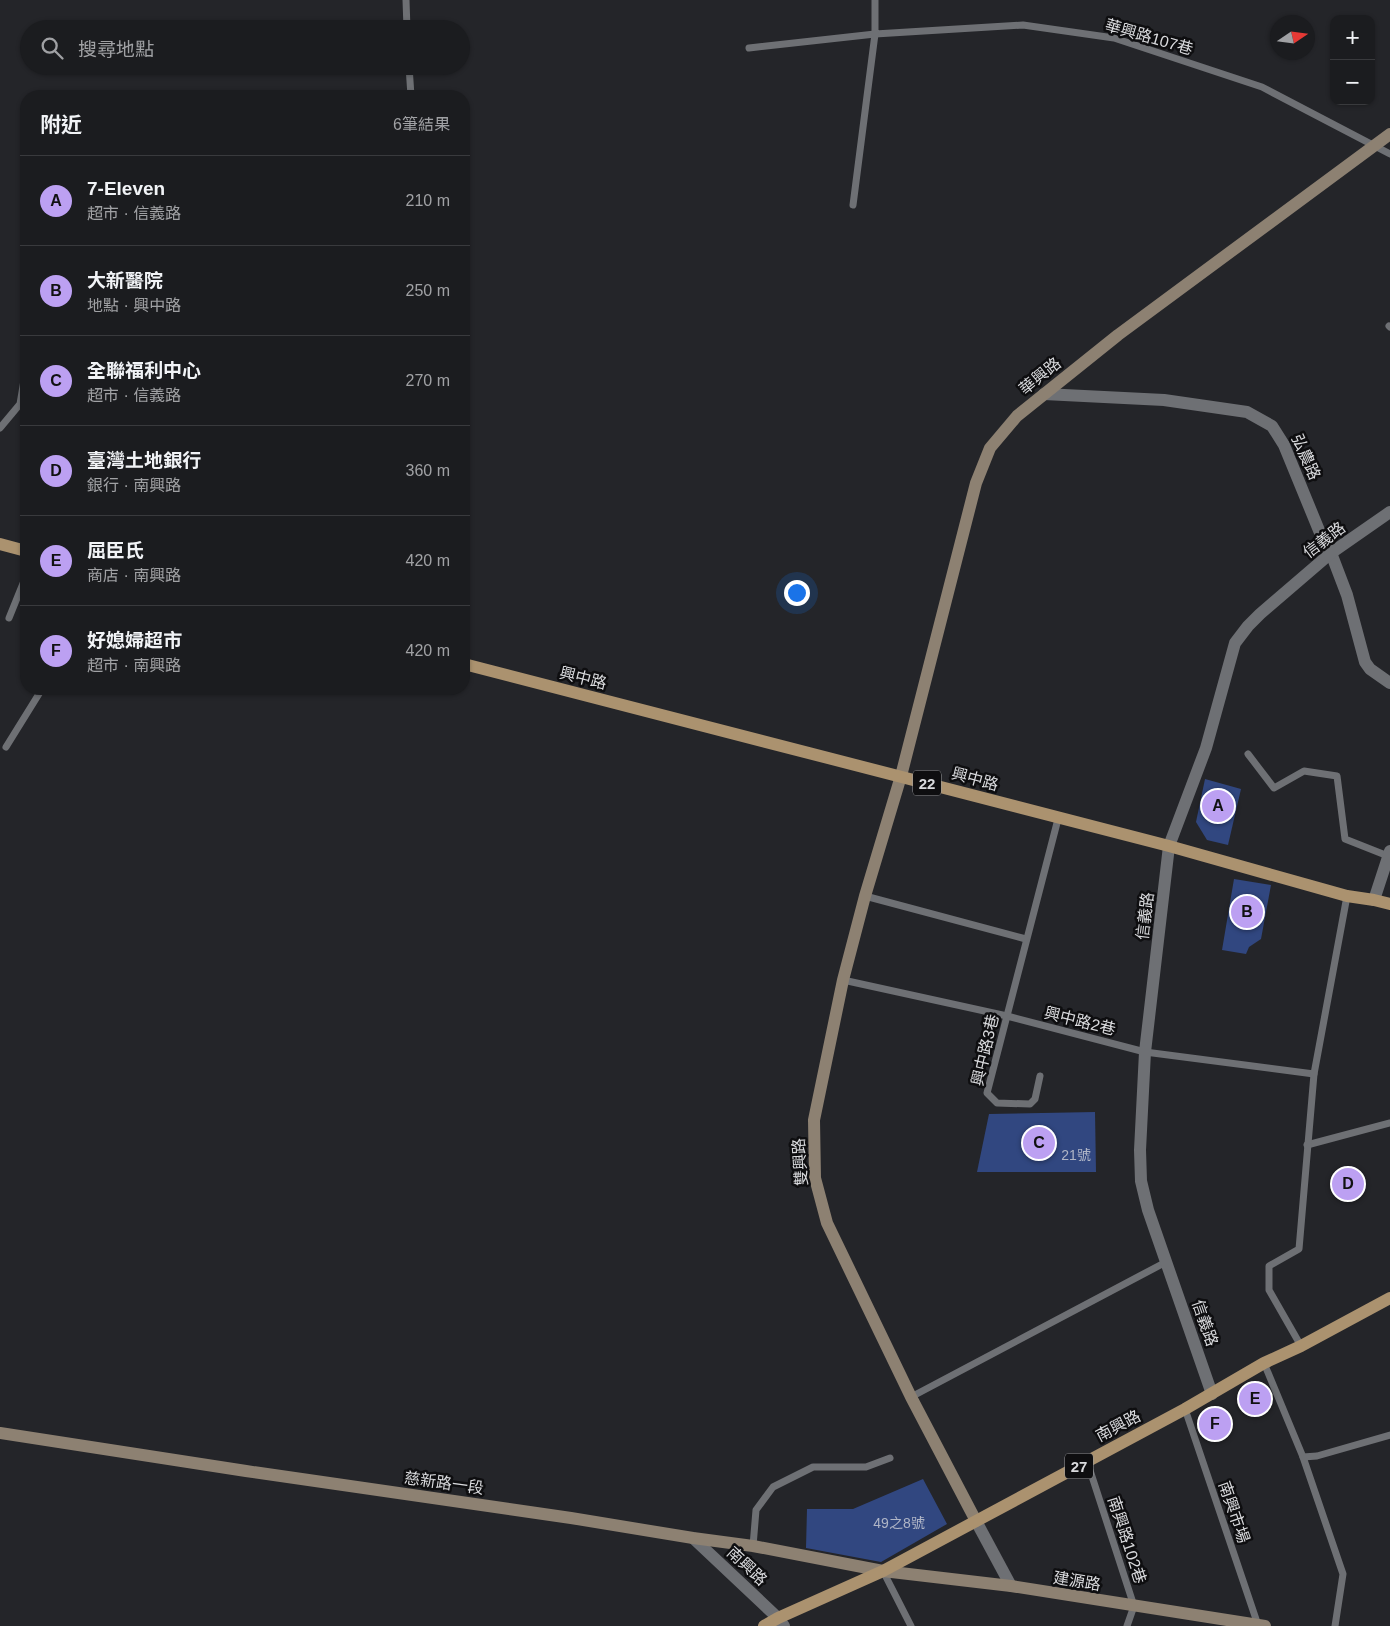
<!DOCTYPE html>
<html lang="zh-TW">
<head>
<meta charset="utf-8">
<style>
	:root { --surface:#1b1c1f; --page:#28292c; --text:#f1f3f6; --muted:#a0a1a4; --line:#393a3d; --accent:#bca0f2 }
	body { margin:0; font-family:Arial,"Noto Sans TC",sans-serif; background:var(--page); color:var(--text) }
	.controls { position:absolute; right:15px; top:15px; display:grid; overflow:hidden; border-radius:10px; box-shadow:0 1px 4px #0004 }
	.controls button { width:45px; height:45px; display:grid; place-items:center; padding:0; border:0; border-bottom:1px solid var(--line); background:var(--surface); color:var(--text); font:25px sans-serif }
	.compass { position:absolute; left:1270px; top:15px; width:45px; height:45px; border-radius:50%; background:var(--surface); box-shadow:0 1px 4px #0004; rotate:77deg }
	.you { position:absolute; left:796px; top:592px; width:18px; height:18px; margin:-12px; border:4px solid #fff; border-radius:50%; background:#1a73e8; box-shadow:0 0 0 8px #1a73e833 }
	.badge { display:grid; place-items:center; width:32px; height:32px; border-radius:50%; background:var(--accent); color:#111; font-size:16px; font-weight:700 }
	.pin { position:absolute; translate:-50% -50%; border:2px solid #fff; box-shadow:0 1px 5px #0006 }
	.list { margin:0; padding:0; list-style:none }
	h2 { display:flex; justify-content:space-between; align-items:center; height:65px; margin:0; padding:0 20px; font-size:21px }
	h2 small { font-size:16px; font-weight:400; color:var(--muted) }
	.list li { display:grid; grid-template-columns:32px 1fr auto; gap:15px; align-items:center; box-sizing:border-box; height:90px; padding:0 20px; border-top:1px solid var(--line) }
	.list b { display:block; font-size:19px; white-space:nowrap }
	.list p { margin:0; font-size:16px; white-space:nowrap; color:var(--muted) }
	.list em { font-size:16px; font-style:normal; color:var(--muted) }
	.icon { flex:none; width:28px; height:28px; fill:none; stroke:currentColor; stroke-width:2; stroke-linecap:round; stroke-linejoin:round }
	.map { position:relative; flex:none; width:1390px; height:1626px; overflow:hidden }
	.search { position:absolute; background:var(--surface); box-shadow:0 1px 4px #0004; left:20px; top:20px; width:450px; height:55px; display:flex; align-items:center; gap:12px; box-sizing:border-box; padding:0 18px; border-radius:28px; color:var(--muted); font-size:19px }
	.panel { position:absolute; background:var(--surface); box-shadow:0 1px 4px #0004; left:20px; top:90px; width:450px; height:605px; border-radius:20px }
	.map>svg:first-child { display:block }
</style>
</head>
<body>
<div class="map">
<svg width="1390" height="1626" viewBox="0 0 1390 1626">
	<rect width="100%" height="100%" fill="#242529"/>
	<g fill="#314780">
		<path d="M1205,779l36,10 -13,56 -21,-5 -11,-18z"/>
		<path d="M1234,879l37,6 -10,54 -12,8 -3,7 -24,-4z"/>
		<path d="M1095,1112l1,60h-119l12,-58z"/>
		<path d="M923,1479l24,45 -66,38 -75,-14 1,-39h46z"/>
	</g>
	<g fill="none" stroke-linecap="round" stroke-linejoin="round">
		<g stroke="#6e7074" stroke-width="7">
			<path d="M406,0l1,29"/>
			<path d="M875,0v34l148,-9 91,13 148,49 128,67"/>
			<path d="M749,48l126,-14 -22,171"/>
			<path d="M409,66l2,30"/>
			<path d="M1389,326l1,1"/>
			<path d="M0,428l20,-24 6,-36"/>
			<path d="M9,618l17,-42"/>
			<path d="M6,747l36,-58"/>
			<path d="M1248,754l26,34 30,-17 33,5 8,63 43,17"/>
			<path d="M865,896l161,43"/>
			<path d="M843,980l164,36 138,36 169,22"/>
			<path d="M1040,1076l-5,23 -5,5 -33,-1 -10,-10 71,-274"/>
			<path d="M1307,1145l83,-22"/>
			<path d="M1301,1346l-32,-56v-24l30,-17 15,-175 33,-178"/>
			<path d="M1264,1363l39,94 14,-1 73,-21"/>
			<path d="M911,1397l255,-135"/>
			<path d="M1185,1409l73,216"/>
			<path d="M1303,1457l40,117 -8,52"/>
			<path d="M1087,1461l47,145 -7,20"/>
			<path d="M753,1546l3,-36 17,-23 40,-20h53l24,-9"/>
			<path d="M883,1571l28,55"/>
		</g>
		<g stroke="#6e7074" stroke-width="12">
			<path d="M1044,394l120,6 83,12 25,14 12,19 41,100 6,8 16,42 18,67 5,7 20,14"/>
			<path d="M1374,900l16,-49"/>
			<path d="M1212,1394l-64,-184 -7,-29 -1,-31 5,-98 24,-206 37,-98 29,-105 13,-17 12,-12 71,-61 59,-41"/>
			<path d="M976,1521l35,65"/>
			<path d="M693,1538l85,80 6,8"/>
		</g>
		<g stroke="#8d8172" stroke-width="12">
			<path d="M0,1433l246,38 325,47 122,20 60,8 130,25 128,15 254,40"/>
			<path d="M976,1521l-65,-124 -84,-174 -12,-45 -1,-58 29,-140 22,-84 36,-120 75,-293 14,-35 27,-32 101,-81 272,-201"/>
		</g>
		<g stroke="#ab926f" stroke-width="12">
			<path d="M0,544l26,7"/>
			<path d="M464,664l705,182 178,50 27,4 16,4"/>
			<path d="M764,1626l14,-8 105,-47 302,-162 79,-46 37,-17 89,-48"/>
		</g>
	</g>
	<g text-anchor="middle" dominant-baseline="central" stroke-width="5" stroke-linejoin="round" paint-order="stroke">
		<g font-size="14" fill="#afb5c6">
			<text x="1076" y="1155">21號</text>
			<text x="899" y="1523">49之8號</text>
		</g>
		<g fill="#0e0e10" stroke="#9c9da0" stroke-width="1">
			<rect x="913" y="770.5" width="28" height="25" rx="4"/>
			<rect x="1065" y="1453.5" width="28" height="25" rx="4"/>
		</g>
		<g font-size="15" font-weight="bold" fill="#d9dadd">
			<text x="927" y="783">22</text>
			<text x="1079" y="1466">27</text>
		</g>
		<g font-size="16" fill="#d9dadd" stroke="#0e0e10">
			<text transform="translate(1149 37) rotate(16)">華興路107巷</text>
			<text transform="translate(1040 376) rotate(-39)">華興路</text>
			<text transform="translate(1306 457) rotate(66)">弘農路</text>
			<text transform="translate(1324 540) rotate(-37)">信義路</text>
			<text transform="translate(583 678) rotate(14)">興中路</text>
			<text transform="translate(975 779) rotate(15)">興中路</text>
			<text transform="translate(1145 916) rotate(-83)">信義路</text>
			<text transform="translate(1080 1021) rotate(14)">興中路2巷</text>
			<text transform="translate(985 1050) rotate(-77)">興中路3巷</text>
			<text transform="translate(800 1162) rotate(-94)">雙興路</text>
			<text transform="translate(1205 1323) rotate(71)">信義路</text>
			<text transform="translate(1118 1426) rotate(-28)">南興路</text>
			<text transform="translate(444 1483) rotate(8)">慈新路一段</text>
			<text transform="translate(1234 1512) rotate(71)">南興市場</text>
			<text transform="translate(1127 1540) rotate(72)">南興路102巷</text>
			<text transform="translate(747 1566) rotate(43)">南興路</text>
			<text transform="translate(1077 1581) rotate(9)">建源路</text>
		</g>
	</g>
</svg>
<div class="controls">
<button>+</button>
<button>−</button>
</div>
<svg class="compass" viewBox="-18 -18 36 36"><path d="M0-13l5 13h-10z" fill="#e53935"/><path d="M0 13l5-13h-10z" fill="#a0a1a4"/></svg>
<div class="you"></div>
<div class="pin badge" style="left:1218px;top:806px">A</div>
<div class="pin badge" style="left:1247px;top:912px">B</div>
<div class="pin badge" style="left:1039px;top:1143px">C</div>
<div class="pin badge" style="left:1348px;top:1184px">D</div>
<div class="pin badge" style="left:1255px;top:1399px">E</div>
<div class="pin badge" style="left:1215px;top:1424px">F</div>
<div class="search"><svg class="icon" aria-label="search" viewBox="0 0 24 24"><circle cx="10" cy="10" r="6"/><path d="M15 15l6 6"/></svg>搜尋地點</div>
<section class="panel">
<h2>附近<small>6筆結果</small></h2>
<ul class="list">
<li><span class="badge">A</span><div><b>7-Eleven</b><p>超市 · 信義路</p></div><em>210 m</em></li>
<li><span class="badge">B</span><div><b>大新醫院</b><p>地點 · 興中路</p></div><em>250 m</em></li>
<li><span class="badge">C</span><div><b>全聯福利中心</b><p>超市 · 信義路</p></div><em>270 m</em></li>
<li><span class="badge">D</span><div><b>臺灣土地銀行</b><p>銀行 · 南興路</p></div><em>360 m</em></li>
<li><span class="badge">E</span><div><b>屈臣氏</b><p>商店 · 南興路</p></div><em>420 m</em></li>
<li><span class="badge">F</span><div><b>好媳婦超市</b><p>超市 · 南興路</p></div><em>420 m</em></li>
</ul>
</section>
</div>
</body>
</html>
